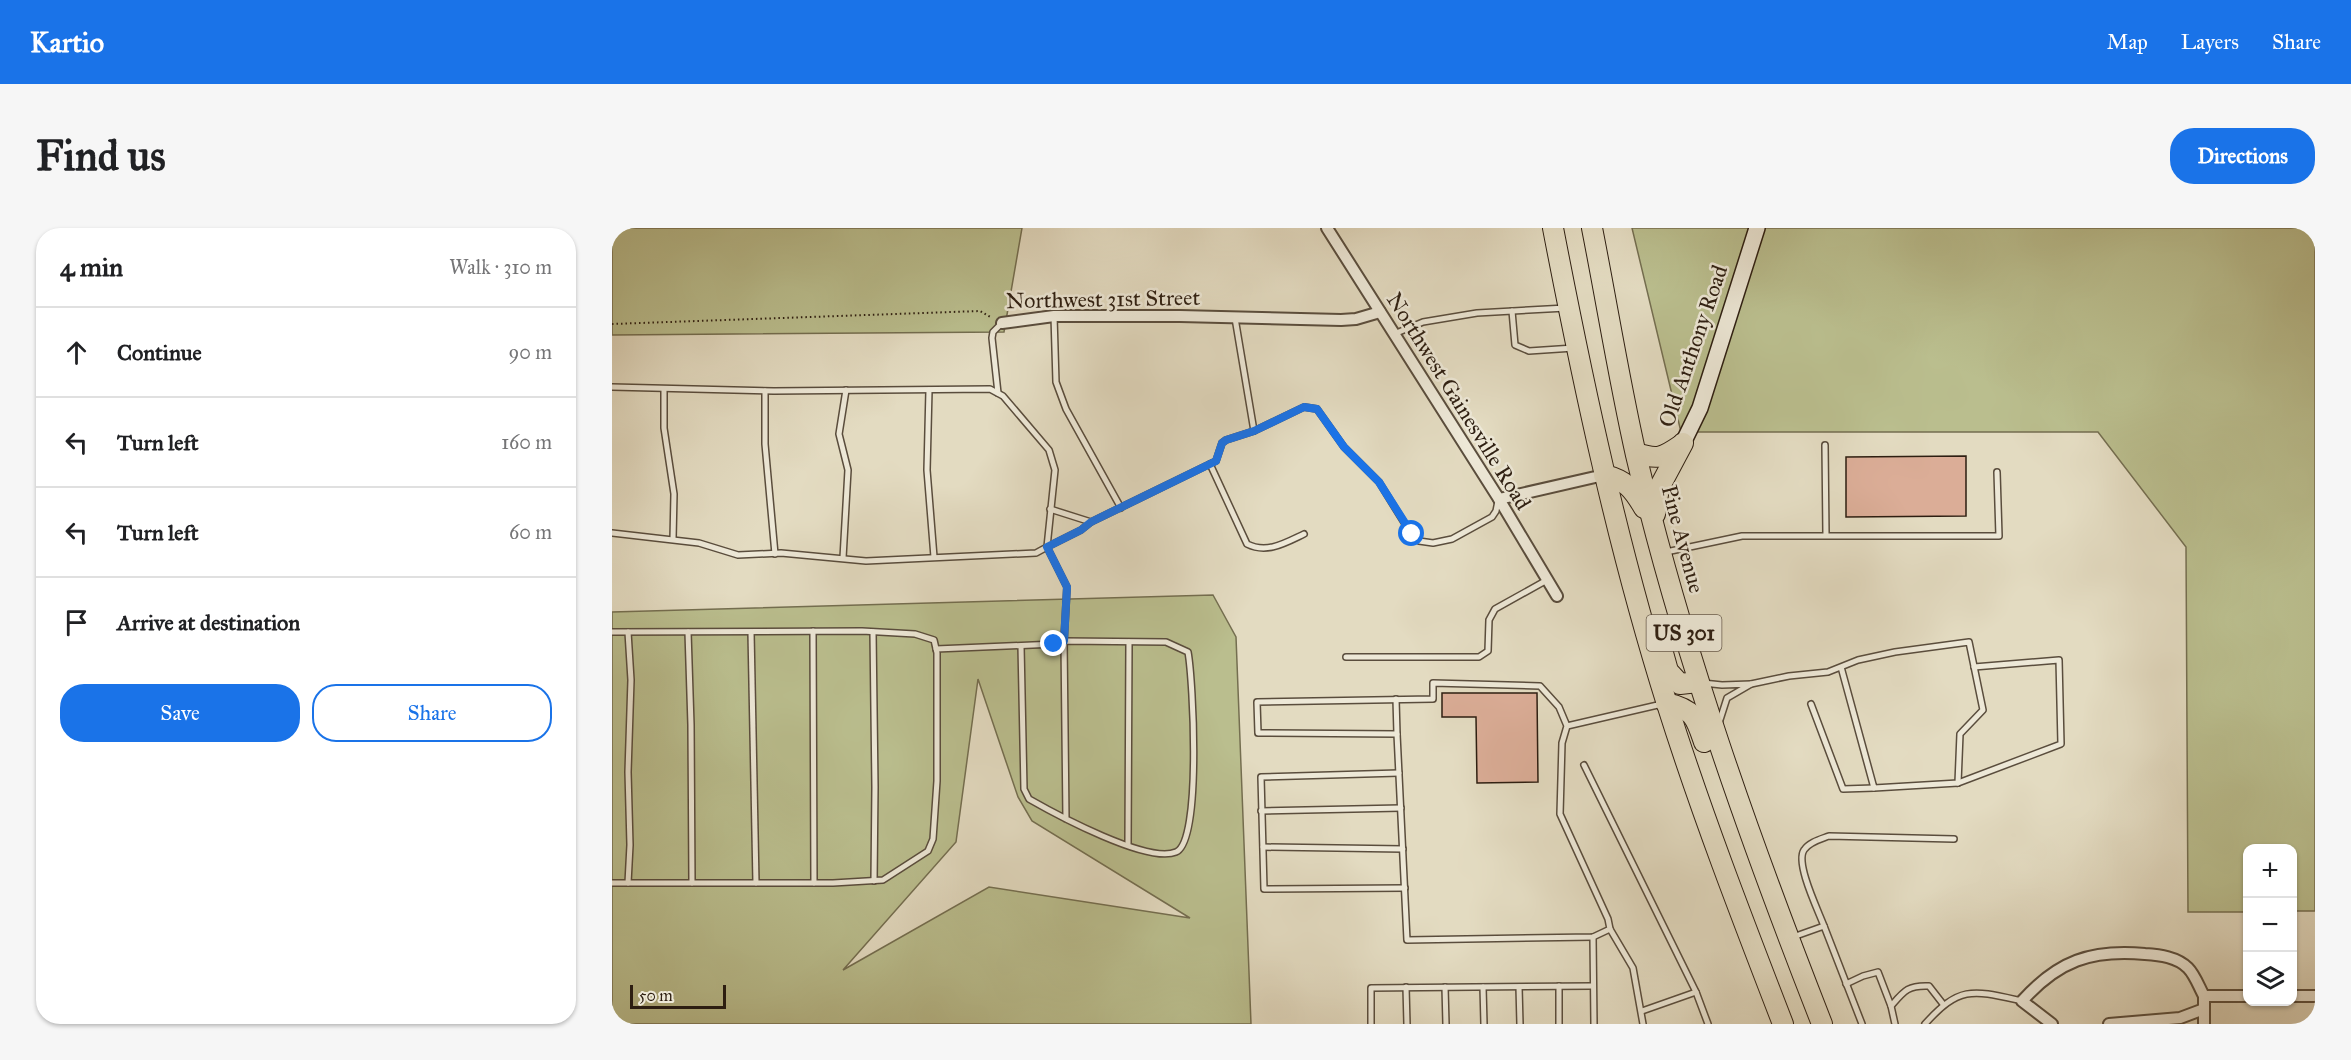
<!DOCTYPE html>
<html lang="en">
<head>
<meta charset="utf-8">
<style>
	:root { --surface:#fff; --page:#f6f6f6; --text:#202124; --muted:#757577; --line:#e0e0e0; --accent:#1a73e8 }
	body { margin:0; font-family:"IM FELL Great Primer",serif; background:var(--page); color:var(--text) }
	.controls { position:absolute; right:18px; bottom:18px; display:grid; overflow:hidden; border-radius:12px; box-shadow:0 2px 4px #0004 }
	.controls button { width:54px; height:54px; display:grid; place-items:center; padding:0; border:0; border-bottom:2px solid var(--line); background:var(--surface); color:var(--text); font:30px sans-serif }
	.scale { position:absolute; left:18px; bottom:15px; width:96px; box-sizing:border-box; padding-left:6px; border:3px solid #2d1e11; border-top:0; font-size:16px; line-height:21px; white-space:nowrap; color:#2d1e11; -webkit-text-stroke:4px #ede8d7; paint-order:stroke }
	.stop { position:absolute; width:18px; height:18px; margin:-14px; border:4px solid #1a73e8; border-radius:50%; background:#fff }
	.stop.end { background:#1a73e8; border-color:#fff; box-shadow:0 2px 6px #0008 }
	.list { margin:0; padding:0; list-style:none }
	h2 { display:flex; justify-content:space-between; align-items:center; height:78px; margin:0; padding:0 24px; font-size:26px }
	h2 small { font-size:20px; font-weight:400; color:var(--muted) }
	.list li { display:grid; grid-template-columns:39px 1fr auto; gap:18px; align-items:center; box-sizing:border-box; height:90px; padding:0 24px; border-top:2px solid var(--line) }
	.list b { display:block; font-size:22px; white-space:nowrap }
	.list em { font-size:20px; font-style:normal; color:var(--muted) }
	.actions { display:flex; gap:12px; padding:18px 24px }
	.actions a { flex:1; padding:14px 0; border:2px solid var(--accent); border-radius:24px; text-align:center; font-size:21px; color:var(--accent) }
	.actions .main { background:var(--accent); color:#fff }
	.icon { flex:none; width:33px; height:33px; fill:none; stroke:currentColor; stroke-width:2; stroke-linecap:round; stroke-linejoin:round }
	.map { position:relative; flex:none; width:1703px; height:796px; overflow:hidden; border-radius:24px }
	header { display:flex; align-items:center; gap:36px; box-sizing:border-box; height:84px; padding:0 30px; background:var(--accent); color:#fff }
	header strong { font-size:28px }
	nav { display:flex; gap:33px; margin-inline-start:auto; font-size:21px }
	.intro { display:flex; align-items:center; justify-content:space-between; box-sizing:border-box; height:144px; padding:0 36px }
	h1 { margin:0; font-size:42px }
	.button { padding:15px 27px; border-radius:24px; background:var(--accent); color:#fff; font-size:21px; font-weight:700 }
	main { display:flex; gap:36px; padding:0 36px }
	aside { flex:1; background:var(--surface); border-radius:24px; box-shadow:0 2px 4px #0004 }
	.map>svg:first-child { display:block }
</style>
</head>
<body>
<header>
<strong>Kartio</strong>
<nav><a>Map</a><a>Layers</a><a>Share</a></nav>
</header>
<div class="intro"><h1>Find us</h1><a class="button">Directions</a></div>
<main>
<aside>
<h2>4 min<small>Walk · 310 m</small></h2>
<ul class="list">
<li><svg class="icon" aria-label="ahead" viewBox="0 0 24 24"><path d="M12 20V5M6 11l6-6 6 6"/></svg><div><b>Continue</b></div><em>90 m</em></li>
<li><svg class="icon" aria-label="left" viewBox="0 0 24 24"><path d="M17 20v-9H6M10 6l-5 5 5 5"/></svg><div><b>Turn left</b></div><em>160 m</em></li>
<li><svg class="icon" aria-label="left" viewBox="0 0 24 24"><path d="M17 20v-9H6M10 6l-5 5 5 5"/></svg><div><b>Turn left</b></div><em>60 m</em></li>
<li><svg class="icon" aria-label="arrive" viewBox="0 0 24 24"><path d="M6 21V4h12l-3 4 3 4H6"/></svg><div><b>Arrive at destination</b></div></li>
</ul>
<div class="actions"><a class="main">Save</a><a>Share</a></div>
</aside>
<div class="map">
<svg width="1703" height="796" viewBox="0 0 1703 796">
	<rect width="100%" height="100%" fill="#e3dbc1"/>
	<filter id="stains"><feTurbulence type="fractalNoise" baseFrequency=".00333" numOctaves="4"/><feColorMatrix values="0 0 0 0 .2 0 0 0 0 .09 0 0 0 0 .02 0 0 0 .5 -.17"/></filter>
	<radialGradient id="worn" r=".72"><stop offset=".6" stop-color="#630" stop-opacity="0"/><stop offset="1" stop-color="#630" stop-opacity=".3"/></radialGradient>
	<g fill="#babe8e" stroke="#746e50" stroke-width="1.5" fill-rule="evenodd">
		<path d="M0,0h410l-18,104 -392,3z"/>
		<path d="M1020,0h118l-56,177 -13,27z"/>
		<path d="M1152,0h551v683h-22l-1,-63h-44l-1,64h-59l-2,-365 -88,-115h-402z"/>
		<path d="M601,367l23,42 15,387h-639v-412zM366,451l40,118 14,24 158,97 -201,-31 -146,83 113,-128z"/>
	</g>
	<g fill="#dbad97" stroke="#2d1e11" stroke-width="1.5">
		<path d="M1354,228v60l-120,1v-60z"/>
		<path d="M830,465h95l1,89 -61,1 -1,-66h-34z"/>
	</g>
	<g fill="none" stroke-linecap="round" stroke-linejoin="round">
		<g stroke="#5a4d3d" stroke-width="8">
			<g id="lane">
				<path d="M900,83l3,34 14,6 45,-3"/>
				<path d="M442,88l2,66 10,27 55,99"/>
				<path d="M623,90l19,113"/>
				<path d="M782,106l29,-12 54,-9 89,-5"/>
				<path d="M0,159l162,4 216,-2 13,7 46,54 6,20 -8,77 -11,6 -170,8 -85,-8 -43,2 -39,-12 -87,-10"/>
				<path d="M52,161v39l10,66 -1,45"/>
				<path d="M317,162l-2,80 7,87"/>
				<path d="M153,163v53l10,110"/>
				<path d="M386,165l-6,-55 1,-6 9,-9"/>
				<path d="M1213,217l1,90"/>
				<path d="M598,236l37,80c20,10 38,-1 57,-10"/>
				<path d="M438,281l41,13"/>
				<path d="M1054,324l76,-16h257l-2,-64"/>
				<path d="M231,330l5,-88 -9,-36 7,-44"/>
				<path d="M201,403l1,252"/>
				<path d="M0,404l250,-1 53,3 19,6 3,13v128l-4,58 -5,12 -45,29 -50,3h-221"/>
				<path d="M16,404l3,48 -3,92 2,73 -2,38"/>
				<path d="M76,404l3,93 1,158"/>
				<path d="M139,404l5,251"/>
				<path d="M261,404l2,155 -1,94"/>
				<path d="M409,418l3,143 5,10c28,16 119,65 147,53 26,-10 17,-172 12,-200l-22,-10 -102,-1 2,178"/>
				<path d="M324,421l119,-5 9,-3 3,-54 -20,-40 34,-17 10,-8 125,-61 6,-18 4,-3 28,-9 50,-24 13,2 27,38 35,35 26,42 14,17 14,2 19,-4 40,-22 4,-6 2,-10"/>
				<path d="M734,429h133l9,-6 1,-31 6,-11 52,-29"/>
				<path d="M1091,455l19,2 29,-1 -24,14 -8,25"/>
				<path d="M1139,456l38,-8 39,-4 30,-12 37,-8 74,-10 14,68 -23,24 -2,49 -84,5 -33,-121"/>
				<path d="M784,471l1,35"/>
				<path d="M1199,476l32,85 31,-1"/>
				<path d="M955,498l-5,17 -2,71 48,105 2,10 -17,8 -186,3 -10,-206 -139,-1 -1,-31 176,-3v-16l107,3 19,21 8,19 95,-22"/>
				<path d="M972,537l112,227 12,32"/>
				<path d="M787,545l-138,4 3,112 141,-1"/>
				<path d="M1346,555l103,-39 -2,-84 -85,7"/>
				<path d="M649,583l140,-3"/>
				<path d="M516,616l1,-202"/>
				<path d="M651,619l140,2"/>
				<path d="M1212,698c-6,-16 -29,-63 -20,-76 5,-8 17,-11 25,-14l125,3"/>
				<path d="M998,701l23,39 10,56"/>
				<path d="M981,709l1,87"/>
				<path d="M1181,709l31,-11 38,98"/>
				<path d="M1234,756l17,-8 15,-4 13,34"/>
				<path d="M947,758v38"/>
				<path d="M794,759l1,37"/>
				<path d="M833,759l1,37"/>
				<path d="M871,759l1,37"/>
				<path d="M907,759l1,37"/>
				<path d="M1030,783l54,-19"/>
				<path d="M759,796v-36l221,-2"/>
				<path d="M1283,796l-4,-18c13,-15 17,-21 38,-20l14,18"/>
				<path d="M1313,796c35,-39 48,-34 97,-23"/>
			</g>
		</g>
		<g stroke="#5a4d3d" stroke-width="14">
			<g id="street">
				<path d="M715,0l172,271 58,97"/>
				<path d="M390,95l52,-7h126l161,4 15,-1 24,-7"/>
				<path d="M887,271l105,-24"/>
				<path d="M1680,768h23"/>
				<path d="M1440,796l-30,-23c36,-40 69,-52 123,-47 15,1 32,3 43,14 7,7 11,19 16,28"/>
				<path d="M1497,796l71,-6 24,-9"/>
				<path d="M1592,796v-28h44"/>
			</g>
		</g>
		<g stroke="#2d1e11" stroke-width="18">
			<path id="secondary" d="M1071,215l17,-35 57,-180"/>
		</g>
		<g stroke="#2d1e11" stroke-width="22">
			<g id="highway">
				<path d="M941,0c31,161 65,320 114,476 34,108 75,214 116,320"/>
				<path d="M980,0c15,76 27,152 44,227 46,195 113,383 186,569"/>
				<path d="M1024,225c22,7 26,5 45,-8"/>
				<path d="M992,247c22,5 29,14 40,33"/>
				<path d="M1043,286l4,-26 24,-45"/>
				<path d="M1051,425l5,18 12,13 18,-2"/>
				<path d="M1054,475c28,6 30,15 38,39"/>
			</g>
		</g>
		<path stroke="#2d1e11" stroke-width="2" stroke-dasharray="1.5 3" stroke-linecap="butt" d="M0,96l368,-13 12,7"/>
		<use href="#lane" stroke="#ede8d7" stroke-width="5"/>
		<use href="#street" stroke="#ede8d7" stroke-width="10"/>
		<use href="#secondary" stroke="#ede8d7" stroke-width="15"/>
		<use href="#highway" stroke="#e3dbc1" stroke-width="20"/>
	</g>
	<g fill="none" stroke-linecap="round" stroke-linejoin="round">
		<path stroke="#1a73e8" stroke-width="8" d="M442,416l10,-3 3,-54 -20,-40 34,-17 10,-8 125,-61 6,-18 4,-3 28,-9 50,-24 13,2 27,38 35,35 33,52"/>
	</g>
	<g text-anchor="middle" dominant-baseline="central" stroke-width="5" stroke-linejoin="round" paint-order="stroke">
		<rect fill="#ede8d7" stroke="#675b4c" stroke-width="1.5" x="1034.5" y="387" width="75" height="36" rx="4.5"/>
		<g font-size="21" font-weight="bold" fill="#2d1e11">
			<text x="1072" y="405">US 301</text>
		</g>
		<g font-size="22" fill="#2d1e11" stroke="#ede8d7">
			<text transform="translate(491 71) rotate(-1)">Northwest 31st Street</text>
			<text transform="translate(1081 118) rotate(-71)">Old Anthony Road</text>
			<text transform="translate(847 173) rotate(58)">Northwest Gainesville Road</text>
			<text transform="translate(1071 311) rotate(75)">Pine Avenue</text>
		</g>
	</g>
	<rect width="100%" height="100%" filter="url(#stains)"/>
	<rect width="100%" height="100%" fill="url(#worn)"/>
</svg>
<div class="controls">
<button>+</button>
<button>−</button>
<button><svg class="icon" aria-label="layers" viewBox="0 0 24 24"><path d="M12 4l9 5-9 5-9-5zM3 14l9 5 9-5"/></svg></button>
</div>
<div class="scale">50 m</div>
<div class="stop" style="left:800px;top:306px"></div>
<div class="stop end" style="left:442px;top:416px"></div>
</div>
</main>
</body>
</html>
